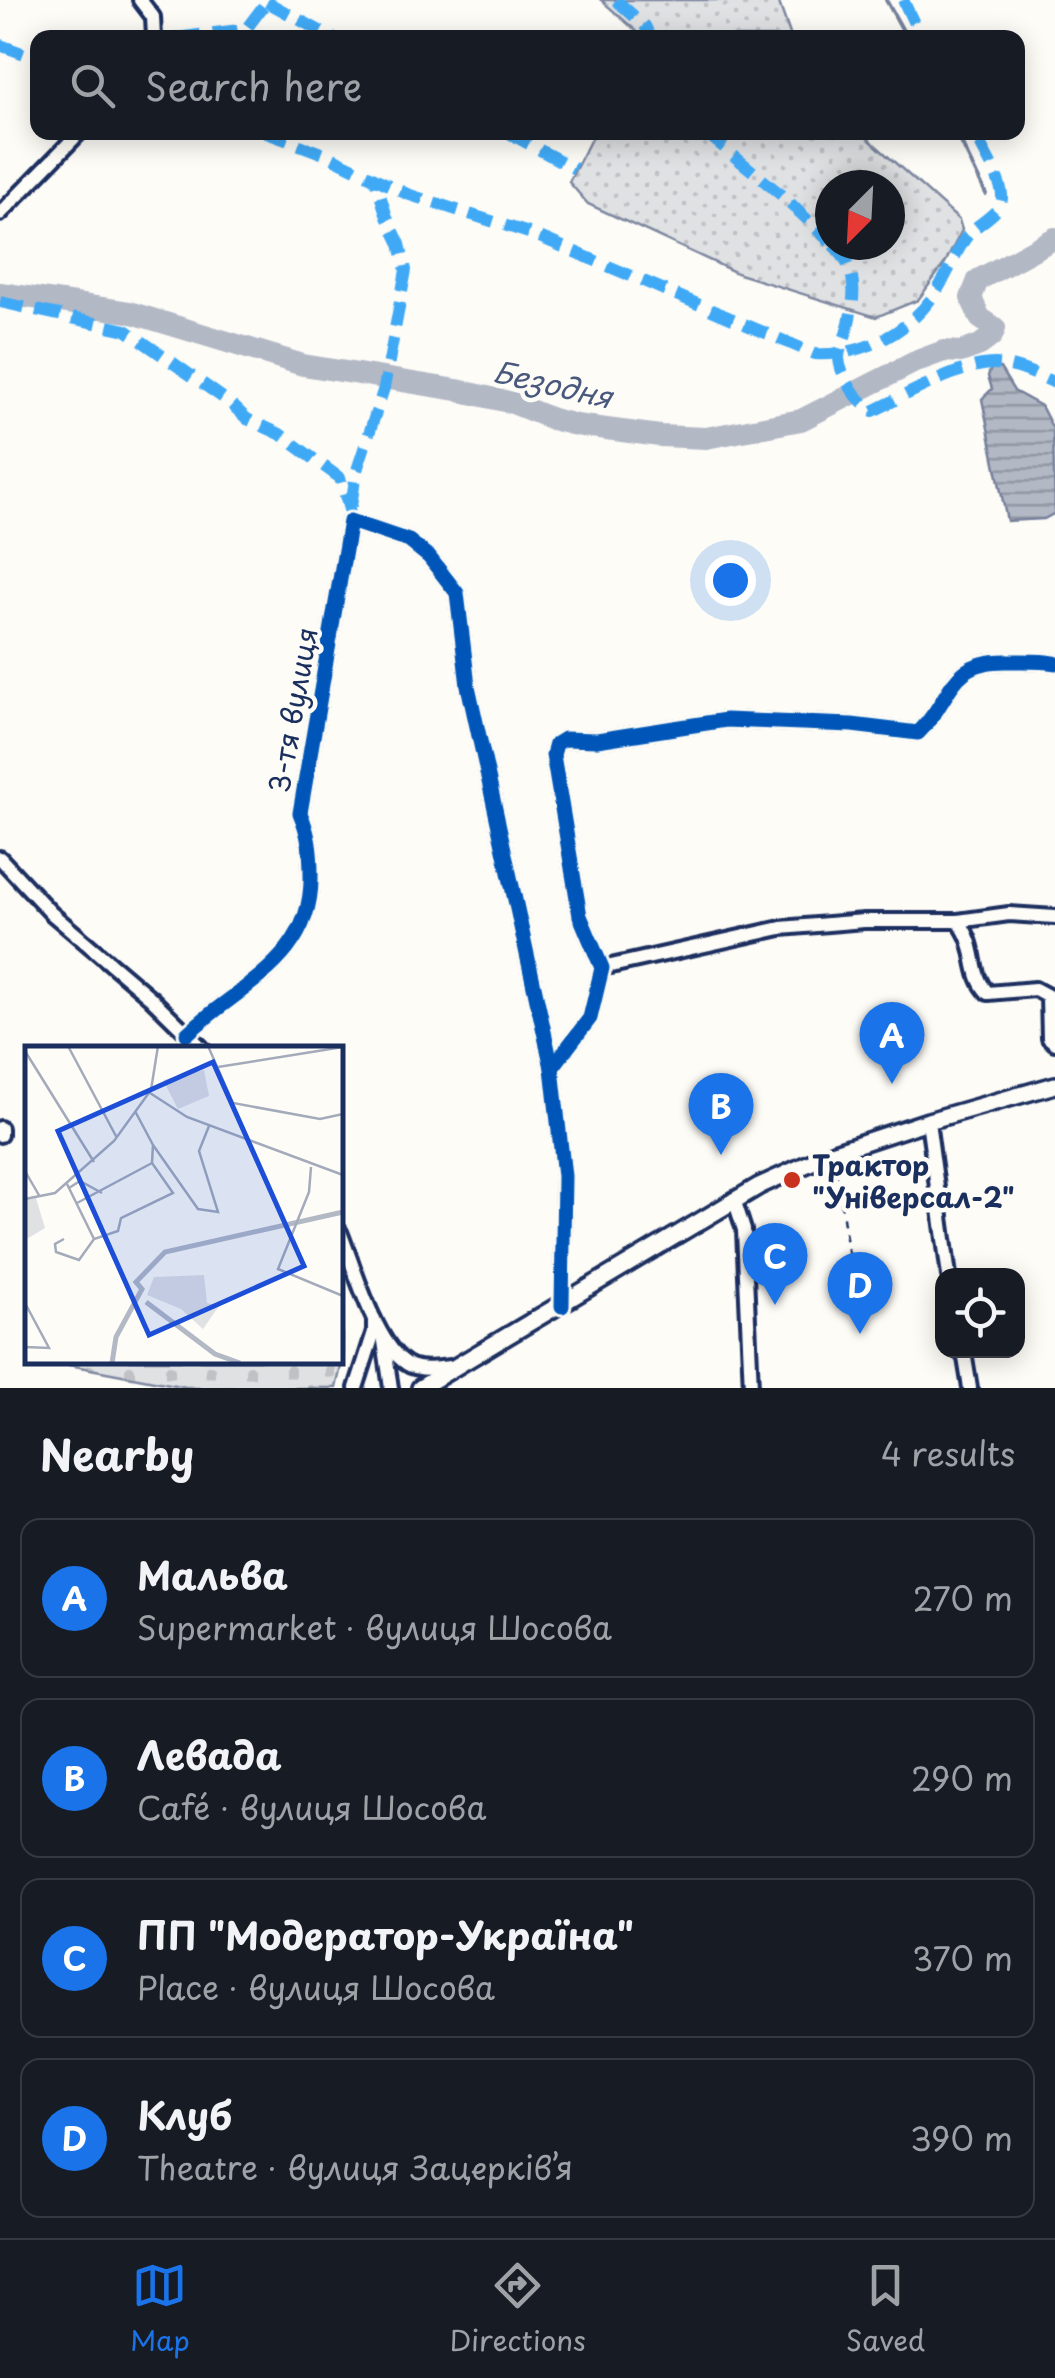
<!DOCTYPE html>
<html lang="en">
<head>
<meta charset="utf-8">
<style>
	:root { --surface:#171b24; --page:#20242c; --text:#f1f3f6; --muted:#9ea1a6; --line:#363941; --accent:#1a73e8 }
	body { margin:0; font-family:"Playpen Sans",sans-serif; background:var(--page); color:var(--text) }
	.controls { position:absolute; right:30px; bottom:30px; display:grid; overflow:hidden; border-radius:20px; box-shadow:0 5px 25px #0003 }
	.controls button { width:90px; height:90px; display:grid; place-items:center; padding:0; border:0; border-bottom:2px solid var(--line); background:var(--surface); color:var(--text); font:50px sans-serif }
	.compass { position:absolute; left:815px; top:170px; width:90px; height:90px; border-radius:50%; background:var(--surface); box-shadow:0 5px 25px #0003; rotate:204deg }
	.you { position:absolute; left:730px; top:580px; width:35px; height:35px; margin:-25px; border:8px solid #fff; border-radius:50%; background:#1a73e8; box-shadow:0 0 0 15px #1a73e833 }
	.badge { display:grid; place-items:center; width:65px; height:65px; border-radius:50%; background:var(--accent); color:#fff; font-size:32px; font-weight:700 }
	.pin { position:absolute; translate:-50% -82px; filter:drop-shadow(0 2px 5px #0008) }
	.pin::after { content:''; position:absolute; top:52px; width:35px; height:30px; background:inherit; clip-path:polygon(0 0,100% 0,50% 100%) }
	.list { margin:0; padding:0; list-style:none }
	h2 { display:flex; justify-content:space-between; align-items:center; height:130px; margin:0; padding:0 40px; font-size:42px }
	h2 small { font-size:32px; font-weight:400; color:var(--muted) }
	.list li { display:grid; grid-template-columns:65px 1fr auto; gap:30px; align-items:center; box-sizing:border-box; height:160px; margin:0 20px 20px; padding:0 20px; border:2px solid var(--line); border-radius:20px }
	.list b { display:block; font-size:38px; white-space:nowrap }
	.list p { margin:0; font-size:32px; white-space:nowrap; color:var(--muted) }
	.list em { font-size:32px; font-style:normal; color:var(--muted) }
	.icon { flex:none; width:55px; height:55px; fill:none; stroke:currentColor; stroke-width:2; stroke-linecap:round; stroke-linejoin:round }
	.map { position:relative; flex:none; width:1055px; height:1388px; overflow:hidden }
	.search { position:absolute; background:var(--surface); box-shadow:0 5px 25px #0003; left:30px; right:30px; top:30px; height:110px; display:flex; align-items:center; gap:25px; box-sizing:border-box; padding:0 35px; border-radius:20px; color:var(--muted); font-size:38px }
	.sheet { height:850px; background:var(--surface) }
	nav { display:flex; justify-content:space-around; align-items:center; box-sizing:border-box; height:140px; border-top:2px solid var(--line); background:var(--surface); font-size:28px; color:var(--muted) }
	nav a { display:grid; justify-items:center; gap:5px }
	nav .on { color:var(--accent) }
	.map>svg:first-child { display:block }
</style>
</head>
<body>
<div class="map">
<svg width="1055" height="1388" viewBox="0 0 1055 1388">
	<defs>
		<pattern id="cemetery-stones" width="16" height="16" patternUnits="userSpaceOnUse" patternTransform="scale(2.5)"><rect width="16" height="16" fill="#e0e1e3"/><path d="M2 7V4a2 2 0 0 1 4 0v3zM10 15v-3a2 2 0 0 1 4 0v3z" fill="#c0c1c5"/></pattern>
		<pattern id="park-dots" width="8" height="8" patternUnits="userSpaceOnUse" patternTransform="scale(2.5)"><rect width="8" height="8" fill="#e0e1e3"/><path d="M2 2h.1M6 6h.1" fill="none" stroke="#c0c1c5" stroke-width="1.8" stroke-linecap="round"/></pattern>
		<pattern id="water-rules" width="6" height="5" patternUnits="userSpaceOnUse" patternTransform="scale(2.5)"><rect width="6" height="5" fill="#b3b8c5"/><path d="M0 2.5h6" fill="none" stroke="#9196a3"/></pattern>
	</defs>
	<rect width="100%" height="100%" fill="#fdfcf7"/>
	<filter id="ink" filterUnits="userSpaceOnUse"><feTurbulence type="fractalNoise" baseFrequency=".01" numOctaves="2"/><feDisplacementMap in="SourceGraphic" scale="20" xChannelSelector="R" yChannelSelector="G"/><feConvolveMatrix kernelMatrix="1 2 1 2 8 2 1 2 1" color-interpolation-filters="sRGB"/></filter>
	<g filter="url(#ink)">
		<path fill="url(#cemetery-stones)" stroke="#7e88a0" stroke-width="2.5" d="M340,1299l3,59 -7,30h-145l-122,-23 1,-5h270z"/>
		<g fill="url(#park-dots)" stroke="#7e88a0" stroke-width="2.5" fill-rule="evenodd">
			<path d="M601,0h177l13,37h-148z"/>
			<path d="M594,133h268l97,87 3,10 -17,33 -27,37 -42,17 -137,-43 -151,-70 -19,-22zM830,185h60v60h-60z"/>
		</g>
		<path fill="url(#water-rules)" stroke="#76819c" stroke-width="2.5" d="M991,368h9l14,23 27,15 12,23 2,84 -11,6 -37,2 -25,-122 10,-10 -4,-13z"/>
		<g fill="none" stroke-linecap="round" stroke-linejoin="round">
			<g stroke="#76819c" stroke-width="4">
				<path d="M886,0l21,38"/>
				<path d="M956,132l30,62"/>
			</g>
			<path stroke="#b3b8c5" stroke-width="22" d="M0,293l129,19 174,53 154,25 56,13 39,16 24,6 84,11 46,2 95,-18 116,-59 27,-10 17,1 19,-7 12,-9 3,-8 -15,-10 -9,-20 7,-18 77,-42"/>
			<g stroke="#1b2f5e" stroke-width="20">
				<g id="minor">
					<path d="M140,0l13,17 1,21"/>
					<path d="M0,214l80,-82"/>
					<path d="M0,858l51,55 100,85 51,50"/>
					<path d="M958,921c22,27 10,51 30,72l47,-4 13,7 1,42 6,5"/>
					<path d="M602,968l179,-40 83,-7h94l51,-7 46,3"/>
					<path d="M187,1034c53,-50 126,-74 124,-159 0,-23 -2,-41 -11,-62l50,-292 59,20 20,16 28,36 11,93 84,382"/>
					<path d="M928,1121l21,155"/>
					<path d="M0,1128v7"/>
					<path d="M734,1199l10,31 7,158"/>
					<path d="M340,1232c14,34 37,119 71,134 13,5 27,2 40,1"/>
					<path d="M562,1306l2,-130 -12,-108 38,-50 12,-50 -22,-52 -27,-161 3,-11 8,-5 33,1 129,-20 126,5 66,8c35,-33 28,-72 88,-72 16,0 33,-1 49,2"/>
					<path d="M384,1341l7,47"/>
					<path d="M959,1350l6,8 5,30"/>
					<path d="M356,1388l18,-56v-13"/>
				</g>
			</g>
			<g stroke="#1b2f5e" stroke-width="22">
				<path id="major" d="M420,1388l339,-202 75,-34 94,-31 127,-36"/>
			</g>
			<path stroke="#1b2f5e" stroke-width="2.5" stroke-dasharray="8 8" stroke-linecap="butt" d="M836,1169l16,110"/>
			<use href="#minor" stroke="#fdfcf7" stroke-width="12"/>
			<use href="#major" stroke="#fdfcf7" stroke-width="15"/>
			<g stroke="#3fa9f5" stroke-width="12" stroke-dasharray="25 12" stroke-linecap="butt">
				<path d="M616,0l29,26 6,12"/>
				<path d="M903,0l18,38"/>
				<path d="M267,2l66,36"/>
				<path d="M176,38l70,-9 22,-29"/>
				<path d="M0,45l38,14"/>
				<path d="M264,132l63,23 80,39 128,41 280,119c52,3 102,-26 127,-72 9,-15 15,-33 26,-47 9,-12 35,-22 34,-39 0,-16 -21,-48 -28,-64"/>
				<path d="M507,132l68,37"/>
				<path d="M705,132l80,66 45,44"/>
				<path d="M833,245c25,24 23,49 15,82 -2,10 -9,21 -9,31 1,19 19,43 34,53 30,-14 91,-49 123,-47 20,1 41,11 59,19"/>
				<path d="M0,302l126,28 103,72 18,17 33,15 60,44 10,35"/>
				<path d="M351,506l5,-33 28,-85 22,-118 -6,-26 -13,-27 -12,-38"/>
			</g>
			<g stroke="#fdfcf7" stroke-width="21">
				<g id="cycleway">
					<path d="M187,1034c53,-50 126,-74 124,-159 0,-23 -2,-41 -11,-62l50,-292 59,20 20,16 28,36 11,93 84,382"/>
					<path d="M562,1306l2,-130 -12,-108 38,-50 12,-50 -22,-52 -27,-161 3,-11 8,-5 33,1 129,-20 126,5 66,8c35,-33 28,-72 88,-72 16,0 33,-1 49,2"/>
				</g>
			</g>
			<use href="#cycleway" stroke="#0057b8" stroke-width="15"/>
		</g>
	</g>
	<circle fill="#c8321e" stroke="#fdfcf7" stroke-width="4" cx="792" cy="1180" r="10"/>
	<g text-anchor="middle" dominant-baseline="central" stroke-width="9" stroke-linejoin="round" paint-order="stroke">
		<g font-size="28" fill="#1b2f5e" stroke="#fdfcf7">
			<text transform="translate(292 710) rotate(-80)">3-тя вулиця</text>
		</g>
		<g font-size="28" font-weight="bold" fill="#1b2f5e" stroke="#fdfcf7" text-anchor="start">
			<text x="812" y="1164">Трактор<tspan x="812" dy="32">"Універсал-2"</tspan></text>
		</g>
		<g font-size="30" font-style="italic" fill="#49587d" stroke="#fdfcf7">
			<text transform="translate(553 383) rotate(13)">Безодня</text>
		</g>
	</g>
	<g transform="translate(25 1046)">
		<rect width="318" height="318" fill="#fdfcf7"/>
		<path d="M179,24l5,26 -31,13 -15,-29z" fill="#e0e1e3"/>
		<path d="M11,152l9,30 -20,12v-41zM179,229l3,28 12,3 -16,23 -22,-20 -34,-14 7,-18z" fill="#e0e1e3"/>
		<path fill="none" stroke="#b3b8c5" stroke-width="5" d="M121,256l69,52 25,9M87,317l4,-26 26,-48 -6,-7 29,-30 178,-40"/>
		<path fill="none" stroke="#a3aaba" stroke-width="2.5" d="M43,0l49,92M183,0l25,57 87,16 23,-5M0,5l69,111M193,21l125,-20M125,47l37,24 156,58M128,99l45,64 20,3 -19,-61 10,-25M286,121l-2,25 -31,77 65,27M0,125l15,26M42,138l27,55M44,142l11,-7 22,12M0,153l30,-6 59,-52 37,-51 7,-44M52,157l75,-40M39,193l-9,5 1,8 23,8 15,-21 24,-8 3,-13 52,-25 -21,-30 1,-18 -18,-34M0,257l24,45 -24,-1"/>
		<path fill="#1d4ed8" fill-opacity="0.15" stroke="#1d4ed8" stroke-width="5" d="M188,16l91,204 -155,69 -91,-204z"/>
		<rect width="318" height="318" fill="none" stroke="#1b2f5e" stroke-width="5"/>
	</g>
</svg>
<div class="controls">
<button><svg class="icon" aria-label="locate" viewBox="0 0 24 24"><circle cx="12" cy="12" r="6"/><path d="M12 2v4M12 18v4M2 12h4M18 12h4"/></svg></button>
</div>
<svg class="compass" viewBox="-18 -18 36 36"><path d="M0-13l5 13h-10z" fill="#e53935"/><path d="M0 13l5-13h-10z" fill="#9ea1a6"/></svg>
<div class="you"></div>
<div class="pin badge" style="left:892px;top:1084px">A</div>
<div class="pin badge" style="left:721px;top:1155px">B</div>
<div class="pin badge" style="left:775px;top:1305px">C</div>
<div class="pin badge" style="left:860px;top:1334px">D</div>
<div class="search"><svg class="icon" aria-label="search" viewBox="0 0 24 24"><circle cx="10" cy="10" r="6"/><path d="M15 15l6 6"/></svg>Search here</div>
</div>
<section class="sheet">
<h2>Nearby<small>4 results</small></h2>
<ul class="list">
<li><span class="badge">A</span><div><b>Мальва</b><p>Supermarket · вулиця Шосова</p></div><em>270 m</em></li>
<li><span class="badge">B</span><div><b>Левада</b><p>Café · вулиця Шосова</p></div><em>290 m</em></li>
<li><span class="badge">C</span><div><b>ПП &quot;Модератор-Україна&quot;</b><p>Place · вулиця Шосова</p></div><em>370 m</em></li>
<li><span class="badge">D</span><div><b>Клуб</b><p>Theatre · вулиця Зацерківʼя</p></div><em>390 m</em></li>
</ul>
</section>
<nav>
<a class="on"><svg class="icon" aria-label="map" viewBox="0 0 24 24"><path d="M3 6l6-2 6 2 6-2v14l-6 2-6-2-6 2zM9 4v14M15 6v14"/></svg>Map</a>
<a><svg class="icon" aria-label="directions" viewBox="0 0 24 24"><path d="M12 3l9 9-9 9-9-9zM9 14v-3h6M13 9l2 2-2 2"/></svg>Directions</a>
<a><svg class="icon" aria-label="saved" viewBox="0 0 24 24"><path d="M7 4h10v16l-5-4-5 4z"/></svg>Saved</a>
</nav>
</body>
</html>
